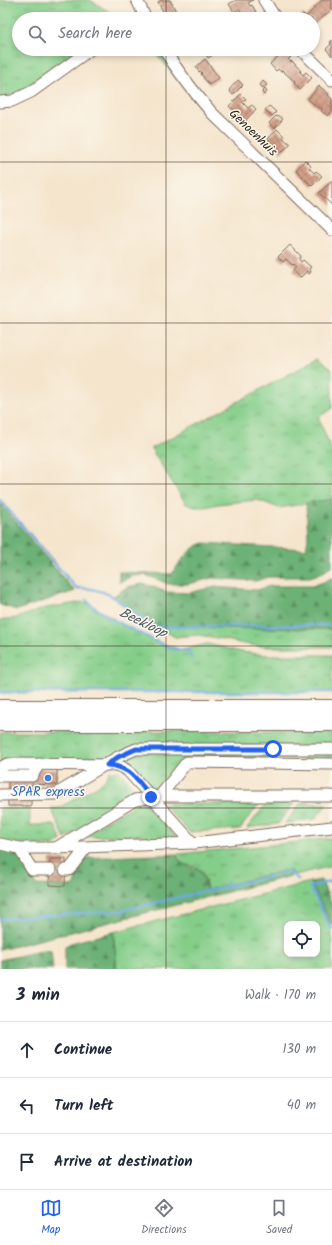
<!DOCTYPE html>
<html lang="en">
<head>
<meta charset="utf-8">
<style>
	:root { --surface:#fff; --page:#f2f2f3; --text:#1f2937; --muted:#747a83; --line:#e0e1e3; --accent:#2563eb }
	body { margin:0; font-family:Kalam,sans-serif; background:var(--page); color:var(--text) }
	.controls { position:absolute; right:12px; bottom:12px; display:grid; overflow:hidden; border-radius:8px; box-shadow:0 2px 6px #0003 }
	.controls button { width:36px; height:36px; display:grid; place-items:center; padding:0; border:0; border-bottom:1px solid var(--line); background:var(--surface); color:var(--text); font:20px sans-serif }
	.stop { position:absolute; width:12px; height:12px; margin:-9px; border:3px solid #2563eb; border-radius:50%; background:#fff }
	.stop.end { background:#2563eb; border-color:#fff; box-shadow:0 1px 4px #0008 }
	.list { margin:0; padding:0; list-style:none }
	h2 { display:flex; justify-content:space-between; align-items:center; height:52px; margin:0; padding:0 16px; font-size:17px }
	h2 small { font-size:13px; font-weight:400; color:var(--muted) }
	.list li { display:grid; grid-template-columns:26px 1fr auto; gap:12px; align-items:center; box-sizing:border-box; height:56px; padding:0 16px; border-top:1px solid var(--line) }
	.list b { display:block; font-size:15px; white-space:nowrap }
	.list em { font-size:13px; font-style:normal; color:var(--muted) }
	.icon { flex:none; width:22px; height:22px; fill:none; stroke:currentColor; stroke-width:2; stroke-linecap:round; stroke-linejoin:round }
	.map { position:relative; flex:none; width:332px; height:969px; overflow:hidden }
	.search { position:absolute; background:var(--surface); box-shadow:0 2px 6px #0003; left:12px; right:12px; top:12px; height:44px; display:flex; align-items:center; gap:10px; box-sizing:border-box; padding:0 14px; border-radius:22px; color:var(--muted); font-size:15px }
	.sheet { height:220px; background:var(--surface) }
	nav { display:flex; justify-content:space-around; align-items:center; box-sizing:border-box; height:56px; border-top:1px solid var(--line); background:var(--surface); font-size:11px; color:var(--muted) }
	nav a { display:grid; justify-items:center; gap:2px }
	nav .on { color:var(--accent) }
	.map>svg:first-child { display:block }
</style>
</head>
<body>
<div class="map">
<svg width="332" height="969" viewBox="0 0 332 969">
	<defs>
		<pattern id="grass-tufts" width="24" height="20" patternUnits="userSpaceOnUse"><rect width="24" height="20" fill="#85ce8a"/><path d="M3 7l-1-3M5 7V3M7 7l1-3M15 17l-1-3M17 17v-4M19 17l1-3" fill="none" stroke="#6ea770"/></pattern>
		<pattern id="forest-firs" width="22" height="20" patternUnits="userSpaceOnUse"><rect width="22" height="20" fill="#6cb176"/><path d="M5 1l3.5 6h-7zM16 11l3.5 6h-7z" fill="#5a9060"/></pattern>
		<pattern id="building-cross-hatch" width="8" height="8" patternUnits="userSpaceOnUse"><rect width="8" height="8" fill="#d39f88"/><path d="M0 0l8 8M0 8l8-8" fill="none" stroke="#ac826f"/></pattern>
	</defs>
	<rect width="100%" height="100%" fill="#fbf7ec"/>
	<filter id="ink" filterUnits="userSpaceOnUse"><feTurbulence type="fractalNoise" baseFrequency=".025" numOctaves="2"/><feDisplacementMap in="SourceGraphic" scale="8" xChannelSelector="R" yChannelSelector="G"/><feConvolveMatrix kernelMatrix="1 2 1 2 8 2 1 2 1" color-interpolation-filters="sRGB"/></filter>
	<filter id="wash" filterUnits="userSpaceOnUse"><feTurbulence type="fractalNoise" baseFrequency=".012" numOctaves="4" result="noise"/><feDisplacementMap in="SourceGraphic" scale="16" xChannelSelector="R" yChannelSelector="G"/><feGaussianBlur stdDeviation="0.9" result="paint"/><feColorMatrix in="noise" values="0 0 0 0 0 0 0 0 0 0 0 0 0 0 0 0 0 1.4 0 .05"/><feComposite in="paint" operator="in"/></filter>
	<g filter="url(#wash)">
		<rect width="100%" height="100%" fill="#f5e5cd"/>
		<g fill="url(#grass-tufts)" stroke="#607c54" fill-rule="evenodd">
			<path d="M0,0h90l30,18 -101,1v30h60c-20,15 -55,45 -79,51z"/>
			<path d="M152,49h8l17,29z"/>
			<path d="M317,359l15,11v39l-14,8 14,34v48l-53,9 -18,-7 -6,-1 -37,4 -13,3h-10l-9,-3 -33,-52 -1,-4z"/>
			<path d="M83,602l7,2 37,23 31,15 24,8 25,-6 35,8 25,3h65v37l-332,1v-73l16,-2 30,-10z"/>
			<path d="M158,627l174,2v18h-65l-23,-3 -27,-6 -19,-3 -23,2z"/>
			<path d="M192,731l140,2v13h-195l-31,14 -106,3v-31z"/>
			<path d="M332,752v7h-145l-24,29 -12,-1 -8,-6 -23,-22 11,-6z"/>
			<path d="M110,771h9l21,24 -75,44 -14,-31h8l38,-22 8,-6z"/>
			<path d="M139,802l7,1 27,31 8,6 -33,1 -5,-6 -64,2z"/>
			<path d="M267,803h27l-16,21 -31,4z"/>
			<path d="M301,803l26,1 -12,15 -30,4z"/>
			<path d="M163,804h96l-19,25 -51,3z"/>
			<path d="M0,808h30v17h25l6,15 -9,6 -52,-5z"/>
			<path d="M332,838v28l-37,9 -5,-4h-6l-77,19c-1,-6 -2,-16 -8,-21 -8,-6 -21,-1 -22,-15l94,-9z"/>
			<path d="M310,882l22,44v43h-215l-4,-37zM287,924h30v30h-30z"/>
		</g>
		<g fill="url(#forest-firs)" stroke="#546e4a">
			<path d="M332,499v67l-10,7 -12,4h-42l-12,4 -44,-3 -24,6h-20l-14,-6 -11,-3 -10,1 -14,6v-10h3l50,2c8,-12 17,-27 32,-31l102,6 2,-11 -2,-35z"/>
			<path d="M0,503l67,79 8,9 -58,19 -17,-5z"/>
			<path d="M332,577v52l-174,-2 -15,-6 -31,-24 15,-10 15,-3 9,2 15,6 23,1 24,-6 44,3 13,-4h42l14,-5z"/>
			<path d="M0,848l14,2 23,35 35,1 2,-2 10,-26 93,-4c1,12 15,13 24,16l6,20 77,-19h6l5,4 -295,75z"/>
			<path d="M321,880l11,24v22l-22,-44z"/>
			<path d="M113,932l4,37h-52v-23l6,-3z"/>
			<path d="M45,950l6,1 2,18h-53v-9z"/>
		</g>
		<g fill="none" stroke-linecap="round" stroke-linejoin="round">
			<g stroke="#6cacdf" stroke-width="2.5">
				<path d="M0,500l77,89"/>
				<path d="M77,588c36,-1 50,21 78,39l177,-2"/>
				<path d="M86,600l9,9 17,10 60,30 17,2 2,7"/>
				<path d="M0,692h332"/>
				<path d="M332,881l-22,6 22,43"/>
				<path d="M227,882l1,4 4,-1 56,-13 4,2 6,5"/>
				<path d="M0,919l120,-8 108,-25"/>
			</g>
		</g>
		<g id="blocks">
			<g fill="url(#building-cross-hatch)">
				<path d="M162,0h8l9,17 -5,2h-7l-9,-17z"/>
				<path d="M236,0h17l-5,3 2,3 2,-1 7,12 -4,2h-16l-2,-4 4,-3 -2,-3 -5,3 -5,-8z"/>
				<path d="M322,0h10v9l-18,16 -1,-1v-5h-15l5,-5 3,3z"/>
				<path d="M332,40v16l-6,-7 5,-5 -1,-2z"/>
				<path d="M184,49h9l2,3 -7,4z"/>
				<path d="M207,49h8l2,3 -9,6 -4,-7z"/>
				<path d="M285,50l6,7 -3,2 3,3 1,-1 9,10 -1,1 3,3 3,-3 6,6 -12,12 -6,-7 1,-1 -13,-12 -1,2 -3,-3 -2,2 -6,-7z"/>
				<path d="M205,59l14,19 -10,7 -8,-11 1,-1 -2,-2 -1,1 -3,-5z"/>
				<path d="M238,80l5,5 -10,10 -4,-5z"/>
				<path d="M263,81l4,4 -4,3 -3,-3z"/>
				<path d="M319,86l10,8 -1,1 4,4v12l-4,5 -7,-5 1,-2 -3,-2 -1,1 -10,-9z"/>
				<path d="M265,89l2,3 -3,3 -2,-3z"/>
				<path d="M241,94l5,5 -4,3 6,6 4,-3 4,4 -11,12 -16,-15z"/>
				<path d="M269,106l7,6 -4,4 -7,-6z"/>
				<path d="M276,116l2,1 1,-1 4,3 -9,10 -5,-6z"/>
				<path d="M277,129l7,7 -1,2 7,6 -9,9 -13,-14z"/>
				<path d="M305,160l6,6 -2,2 5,5 2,-2 6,5 -10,10 -16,-16z"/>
				<path d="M332,181v24l-13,-12z"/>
				<path d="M290,245l11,11 -2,3 2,3 2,-2 8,7 -2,2 2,3 -2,2 -2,-3 -7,7 -7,-7 3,-4 -3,-3 -1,1 -6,-6 -3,3 -5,-5z"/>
				<path d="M8,766l49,4v15l-26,-1v22h-23z"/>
				<path d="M50,859h16l-1,27 -16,-1z"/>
			</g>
		</g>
	</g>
	<g filter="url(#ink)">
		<use href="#blocks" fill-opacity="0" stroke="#7c6b5b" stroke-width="1"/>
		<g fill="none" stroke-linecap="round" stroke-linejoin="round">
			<path stroke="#d0c0aa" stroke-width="11" stroke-dasharray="11 5.5" stroke-linecap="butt" d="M50,870h15"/>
			<g stroke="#7c6b5b" stroke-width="13">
				<g id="minor">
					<path d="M137,0l9,19"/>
					<path d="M264,0l12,19"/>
					<path d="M164,49c14,23 30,43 48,64l120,117"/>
					<path d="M300,49l32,31"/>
					<path d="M0,102l12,-1 19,-9 60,-43"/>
					<path d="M0,768l7,-4 108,1 7,2 6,4 62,69 4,3"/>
					<path d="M0,776h32l7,-12"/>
					<path d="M0,795l56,-1 62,-37 18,-8h196"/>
					<path d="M160,796l27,-34 145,2"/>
					<path d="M0,844l19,4h36l139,-5 138,-16"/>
					<path d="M19,848l13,22h18"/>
					<path d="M56,848l79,-48 25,-4h172"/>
					<path d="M65,870h4l17,-22"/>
				</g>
			</g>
			<g stroke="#7c6b5b" stroke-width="18">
				<g id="highway">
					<path d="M0,708h332"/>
					<path d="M0,723h332"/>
				</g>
			</g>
			<use href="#minor" stroke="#fff" stroke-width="11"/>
			<use href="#highway" stroke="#fff" stroke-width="16"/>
		</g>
	</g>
	<g fill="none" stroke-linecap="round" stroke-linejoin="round" filter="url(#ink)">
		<path stroke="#2563eb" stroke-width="5" d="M151,797c-14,-16 -20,-31 -44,-32l11,-8 18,-8h137"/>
	</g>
	<path fill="none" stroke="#3b2a1e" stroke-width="1" stroke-opacity="0.55" d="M166,0v19M166,49v920M0,162h332M0,323h332M0,484h332M0,646h332M0,808h332"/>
	<circle fill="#3f7fe0" stroke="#fbf7ec" stroke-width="1.5" cx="48" cy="778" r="4"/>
	<g text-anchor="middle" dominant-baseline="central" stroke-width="3" stroke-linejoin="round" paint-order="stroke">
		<g font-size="13" fill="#3b2a1e" stroke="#fbf7ec">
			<text transform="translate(253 133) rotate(44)">Genoenhuis</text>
		</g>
		<g font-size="13" fill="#366cbe" stroke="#fbf7ec">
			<text x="48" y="792">SPAR express</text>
		</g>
		<g font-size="14" font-style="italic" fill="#4c5862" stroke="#fbf7ec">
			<text transform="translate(143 623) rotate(26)">Beekloop</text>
		</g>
	</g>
</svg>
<div class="controls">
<button><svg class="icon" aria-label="locate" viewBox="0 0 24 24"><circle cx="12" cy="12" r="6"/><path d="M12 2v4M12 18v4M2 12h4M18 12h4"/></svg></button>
</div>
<div class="stop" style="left:273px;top:749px"></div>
<div class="stop end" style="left:151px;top:797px"></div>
<div class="search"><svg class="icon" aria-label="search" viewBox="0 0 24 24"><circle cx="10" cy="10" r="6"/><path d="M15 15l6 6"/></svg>Search here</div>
</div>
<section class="sheet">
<h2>3 min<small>Walk · 170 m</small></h2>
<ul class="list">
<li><svg class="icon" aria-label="ahead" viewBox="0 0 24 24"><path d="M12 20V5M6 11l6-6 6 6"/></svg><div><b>Continue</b></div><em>130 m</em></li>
<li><svg class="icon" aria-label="left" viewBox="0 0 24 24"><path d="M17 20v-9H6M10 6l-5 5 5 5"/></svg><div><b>Turn left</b></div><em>40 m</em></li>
<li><svg class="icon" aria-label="arrive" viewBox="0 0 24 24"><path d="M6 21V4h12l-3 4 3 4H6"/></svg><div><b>Arrive at destination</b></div></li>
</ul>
</section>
<nav>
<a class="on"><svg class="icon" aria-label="map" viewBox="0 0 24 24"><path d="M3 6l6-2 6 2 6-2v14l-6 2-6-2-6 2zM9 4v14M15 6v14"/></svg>Map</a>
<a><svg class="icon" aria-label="directions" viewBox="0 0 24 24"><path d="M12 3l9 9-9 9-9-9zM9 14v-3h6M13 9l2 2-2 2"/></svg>Directions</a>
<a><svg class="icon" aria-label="saved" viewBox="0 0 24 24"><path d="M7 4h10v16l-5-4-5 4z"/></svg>Saved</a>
</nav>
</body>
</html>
